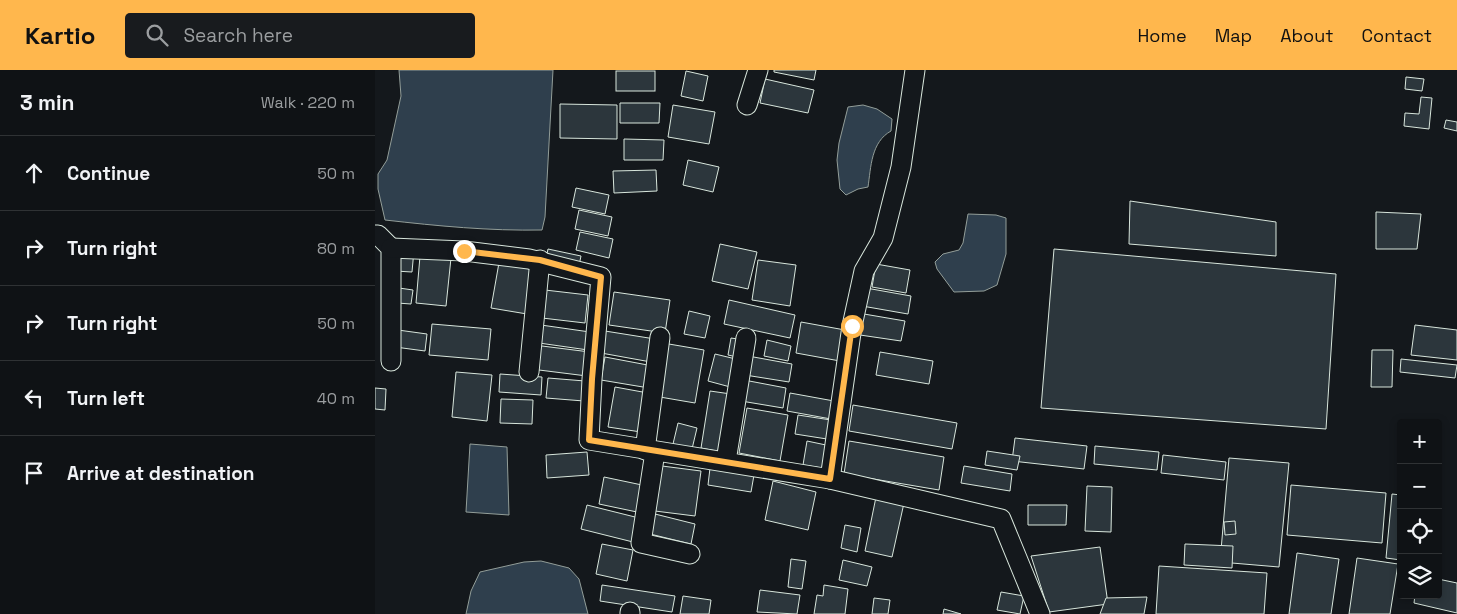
<!DOCTYPE html>
<html lang="en">
<head>
<meta charset="utf-8">
<style>
	:root { --surface:#0f1215; --page:#181b1e; --text:#f1f3f6; --muted:#9b9ea0; --line:#2f3234; --accent:#ffb74d }
	body { margin:0; font-family:"Space Grotesk",sans-serif; background:var(--page); color:var(--text) }
	.controls { position:absolute; right:15px; bottom:15px; display:grid; overflow:hidden; border-radius:5px; box-shadow:0 2px 8px #0003 }
	.controls button { width:45px; height:45px; display:grid; place-items:center; padding:0; border:0; border-bottom:1px solid var(--line); background:var(--surface); color:var(--text); font:25px sans-serif }
	.stop { position:absolute; width:15px; height:15px; margin:-11px; border:4px solid #ffb74d; border-radius:50%; background:#fff }
	.stop.end { background:#ffb74d; border-color:#fff; box-shadow:0 1px 5px #0008 }
	.list { margin:0; padding:0; list-style:none }
	h2 { display:flex; justify-content:space-between; align-items:center; height:65px; margin:0; padding:0 20px; font-size:21px }
	h2 small { font-size:16px; font-weight:400; color:var(--muted) }
	.list li { display:grid; grid-template-columns:32px 1fr auto; gap:15px; align-items:center; box-sizing:border-box; height:75px; padding:0 20px; border-top:1px solid var(--line) }
	.list b { display:block; font-size:19px; white-space:nowrap }
	.list em { font-size:16px; font-style:normal; color:var(--muted) }
	.icon { flex:none; width:28px; height:28px; fill:none; stroke:currentColor; stroke-width:2; stroke-linecap:round; stroke-linejoin:round }
	.map { position:relative; flex:none; width:1082px; height:544px; overflow:hidden }
	header { display:flex; align-items:center; gap:30px; box-sizing:border-box; height:70px; padding:0 25px; background:var(--accent); color:#111 }
	header strong { font-size:24px }
	nav { display:flex; gap:28px; margin-inline-start:auto; font-size:18px }
	.search { width:350px; height:45px; background:var(--page); display:flex; align-items:center; gap:12px; box-sizing:border-box; padding:0 18px; border-radius:5px; color:var(--muted); font-size:19px }
	main { display:flex }
	aside { flex:1; background:var(--surface) }
	.map>svg:first-child { display:block }
</style>
</head>
<body>
<header>
<strong>Kartio</strong>
<div class="search"><svg class="icon" aria-label="search" viewBox="0 0 24 24"><circle cx="10" cy="10" r="6"/><path d="M15 15l6 6"/></svg>Search here</div>
<nav><a>Home</a><a>Map</a><a>About</a><a>Contact</a></nav>
</header>
<main>
<aside>
<h2>3 min<small>Walk · 220 m</small></h2>
<ul class="list">
<li><svg class="icon" aria-label="ahead" viewBox="0 0 24 24"><path d="M12 20V5M6 11l6-6 6 6"/></svg><div><b>Continue</b></div><em>50 m</em></li>
<li><svg class="icon" aria-label="right" viewBox="0 0 24 24"><path d="M7 20v-9h11M14 6l5 5-5 5"/></svg><div><b>Turn right</b></div><em>80 m</em></li>
<li><svg class="icon" aria-label="right" viewBox="0 0 24 24"><path d="M7 20v-9h11M14 6l5 5-5 5"/></svg><div><b>Turn right</b></div><em>50 m</em></li>
<li><svg class="icon" aria-label="left" viewBox="0 0 24 24"><path d="M17 20v-9H6M10 6l-5 5 5 5"/></svg><div><b>Turn left</b></div><em>40 m</em></li>
<li><svg class="icon" aria-label="arrive" viewBox="0 0 24 24"><path d="M6 21V4h12l-3 4 3 4H6"/></svg><div><b>Arrive at destination</b></div></li>
</ul>
</aside>
<div class="map">
<svg width="1082" height="544" viewBox="0 0 1082 544">
	<rect width="100%" height="100%" fill="#14181c"/>
	<g fill="#2f3f4d" stroke="#939e99">
		<path d="M24,0h154l-8,147 -3,13c-53,1 -104,-4 -157,-10l-7,-31v-15l9,-14 14,-64z"/>
		<path d="M488,35l14,4 15,10 -1,12c-20,11 -20,36 -23,56l-10,2 -12,6 -6,-6 -3,-29 2,-17 9,-36z"/>
		<path d="M593,144l28,1 10,3v36l-9,31 -13,6 -30,1 -17,-23 -2,-7 8,-8 16,-4 4,-7z"/>
		<path d="M95,374l37,3 2,68 -43,-3z"/>
		<path d="M166,491l28,7 10,11 9,35h-122l5,-23 9,-19 44,-10z"/>
	</g>
	<g fill="#2c363c" stroke="#d8e6dc">
		<path d="M399,0h42l-2,10 -40,-8z"/>
		<rect x="241" y="1" width="39" height="20"/>
		<path d="M311,1l22,5 -5,25 -22,-5z"/>
		<path d="M1031,7l18,2 -2,12 -17,-2z"/>
		<path d="M390,9l49,11 -6,23 -48,-10z"/>
		<path d="M1046,27l11,1 -3,31 -25,-3 1,-13 14,1z"/>
		<path d="M245,33h40l-1,20h-39z"/>
		<path d="M185,34l57,1v34l-57,-1z"/>
		<path d="M298,35l42,7 -6,32 -41,-7z"/>
		<path d="M1071,50l11,2v9l-13,-3z"/>
		<path d="M249,69l40,1 -1,20h-39z"/>
		<path d="M313,90l31,7 -6,25 -30,-7z"/>
		<path d="M281,100l1,21 -43,2 -1,-22z"/>
		<path d="M201,118l33,7 -4,19 -33,-7z"/>
		<path d="M755,131l146,21v34l-147,-12z"/>
		<path d="M204,140l33,7 -4,19 -33,-7z"/>
		<path d="M1001,142l45,2 -4,35h-41z"/>
		<path d="M205,162l33,7 -4,19 -33,-8z"/>
		<path d="M345,174l37,8 -9,37 -36,-8z"/>
		<path d="M22,178l17,2 -2,22 -17,-1z"/>
		<path d="M173,179l33,7 -4,19 -33,-7z"/>
		<path d="M679,179l282,25 -10,155 -285,-21z"/>
		<path d="M45,186l31,2 -5,48 -30,-3z"/>
		<path d="M125,187l35,6 -8,51 -36,-6z"/>
		<path d="M383,190l38,5 -6,41 -38,-6z"/>
		<path d="M501,194l34,6 -4,23 -34,-6z"/>
		<path d="M24,218l14,2 -2,14 -14,-1z"/>
		<path d="M491,218l45,8 -3,18 -46,-8z"/>
		<path d="M170,220l43,5 -3,28 -43,-5z"/>
		<path d="M239,222l56,8 -5,33 -56,-8z"/>
		<path d="M354,230l66,15 -5,23 -66,-14z"/>
		<path d="M314,241l21,5 -5,22 -21,-4z"/>
		<path d="M489,244l41,7 -4,20 -41,-6z"/>
		<path d="M426,252l44,8 -5,31 -44,-8z"/>
		<path d="M57,254l59,5 -3,31 -59,-5z"/>
		<path d="M166,255l49,7 -2,18 -49,-7z"/>
		<path d="M1040,255l42,5v30l-46,-5z"/>
		<path d="M23,260l29,4 -2,17 -30,-4z"/>
		<path d="M230,261l50,8 -4,23 -50,-9z"/>
		<path d="M356,268l13,2 -3,18 -13,-3z"/>
		<path d="M392,270l24,6 -3,15 -24,-5z"/>
		<path d="M288,273l41,7 -9,53 -41,-7z"/>
		<path d="M159,275l56,7 -3,24 -56,-7z"/>
		<path d="M997,280h21l-1,37h-21z"/>
		<path d="M505,282l53,9 -4,23 -53,-9z"/>
		<path d="M340,284l25,6 -6,28 -26,-7z"/>
		<path d="M373,286l44,8 -3,18 -44,-7z"/>
		<path d="M230,287l48,9 -4,22 -48,-8z"/>
		<path d="M1026,289l56,6 -2,13 -55,-6z"/>
		<path d="M81,302l36,3 -5,46 -35,-4z"/>
		<path d="M125,304l42,3 -1,18 -42,-3z"/>
		<path d="M173,308l37,3 -1,20 -38,-3z"/>
		<path d="M369,310l42,8 -3,20 -42,-7z"/>
		<path d="M240,317l33,6 -7,39 -33,-5z"/>
		<path d="M0,318l11,1 -1,21 -10,-1z"/>
		<path d="M335,321l21,3 -9,58 -21,-4z"/>
		<path d="M415,323l44,8 -3,18 -44,-8z"/>
		<path d="M126,329l32,1 -1,24 -32,-1z"/>
		<path d="M478,335l104,18 -5,26 -103,-18z"/>
		<path d="M372,338l41,7 -8,46 -41,-8z"/>
		<path d="M423,345l33,5 -4,19 -32,-5z"/>
		<path d="M303,353l19,5 -5,21 -19,-5z"/>
		<path d="M640,368l72,8 -3,23 -72,-8z"/>
		<path d="M432,371l19,4 -4,23 -19,-3z"/>
		<path d="M474,371l95,16 -5,33 -95,-16z"/>
		<path d="M720,376l64,6 -2,18 -63,-6z"/>
		<path d="M612,381l33,5 -3,14 -32,-5z"/>
		<path d="M212,382l2,23 -42,3 -1,-23z"/>
		<path d="M788,385l63,7 -2,18 -63,-7z"/>
		<path d="M854,388l60,5 -10,104 -59,-5z"/>
		<path d="M287,396l39,5 -6,45 -40,-5z"/>
		<path d="M589,396l48,8 -2,17 -49,-8z"/>
		<path d="M335,398l44,7 -3,17 -43,-7z"/>
		<path d="M229,407l38,8 -5,27 -38,-8z"/>
		<path d="M398,411l43,11 -8,38 -43,-10z"/>
		<path d="M916,415l95,8 -4,50 -95,-8z"/>
		<path d="M712,416l25,1 -1,45 -26,-1z"/>
		<path d="M1017,424l9,1v65l-15,-2z"/>
		<path d="M501,427l28,6 -12,54 -27,-6z"/>
		<path d="M212,435l52,13 -6,24 -52,-13z"/>
		<path d="M653,435h39l-1,20h-38z"/>
		<path d="M280,444l40,10 -4,20 -41,-10z"/>
		<path d="M860,451l1,13 -11,1 -1,-13z"/>
		<path d="M470,455l16,3 -4,24 -16,-4z"/>
		<path d="M227,474l31,6 -6,31 -31,-7z"/>
		<path d="M810,474l48,2 -1,22 -48,-3z"/>
		<path d="M725,477l8,57 -59,8 -18,-56z"/>
		<path d="M922,483l42,6 -8,55h-42z"/>
		<path d="M982,488l41,6 -8,50h-41z"/>
		<path d="M416,489l15,2 -4,28 -14,-2z"/>
		<path d="M468,490l29,7 -5,19 -28,-6z"/>
		<path d="M784,496l108,7 -3,41h-108z"/>
		<path d="M1063,509l19,4v30l-43,-10 1,-8h23z"/>
		<path d="M227,515l73,11 -3,16 -72,-11z"/>
		<path d="M449,515l24,4 -3,25h-31l3,-19 6,1z"/>
		<path d="M385,520l40,5 -3,19 -40,-2z"/>
		<path d="M626,522l23,4 -4,18 -23,-4z"/>
		<path d="M308,526l28,4 -2,14h-29z"/>
		<path d="M772,527l-3,17h-44l6,-16z"/>
		<path d="M499,528l16,2 -2,14h-16z"/>
		<path d="M569,539l17,5h-18z"/>
	</g>
	<g fill="none" stroke-linecap="round" stroke-linejoin="round">
		<g stroke="#d8e6dc" stroke-width="21">
			<g id="street">
				<path d="M372,35l11,-35"/>
				<path d="M0,165h3l13,13v113"/>
				<path d="M16,178l73,3 65,8 72,18 -9,102 -3,61 241,39 171,40 39,95"/>
				<path d="M154,302l11,-112"/>
				<path d="M270,380l15,-113"/>
				<path d="M280,382l-14,91 49,11"/>
				<path d="M351,391l20,-123"/>
				<path d="M455,409l22,-153 12,-55 19,-33 18,-71 14,-97"/>
				<path d="M255,544v-2"/>
			</g>
		</g>
		<use href="#street" stroke="#14181c" stroke-width="19"/>
	</g>
	<g fill="none" stroke-linecap="round" stroke-linejoin="round">
		<path stroke="#ffb74d" stroke-width="6" d="M89,181l76,9 61,17 -9,102 -3,61 241,39 22,-153"/>
	</g>
</svg>
<div class="controls">
<button>+</button>
<button>−</button>
<button><svg class="icon" aria-label="locate" viewBox="0 0 24 24"><circle cx="12" cy="12" r="6"/><path d="M12 2v4M12 18v4M2 12h4M18 12h4"/></svg></button>
<button><svg class="icon" aria-label="layers" viewBox="0 0 24 24"><path d="M12 4l9 5-9 5-9-5zM3 14l9 5 9-5"/></svg></button>
</div>
<div class="stop" style="left:477px;top:256px"></div>
<div class="stop end" style="left:89px;top:181px"></div>
</div>
</main>
</body>
</html>
